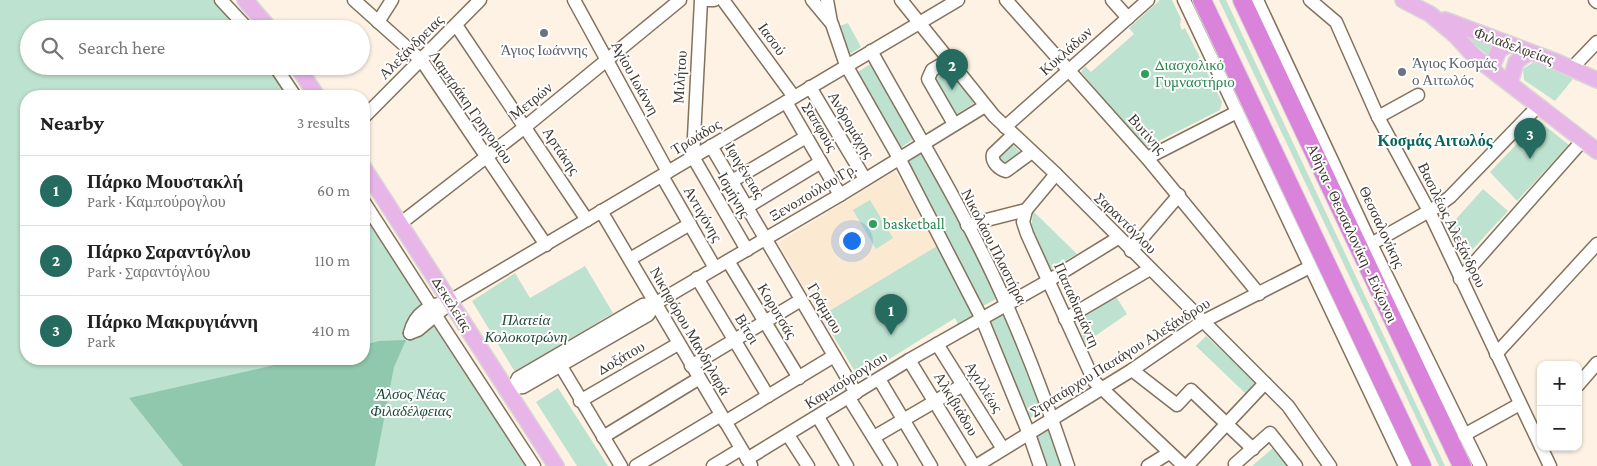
<!DOCTYPE html>
<html lang="en">
<head>
<meta charset="utf-8">
<style>
	:root { --surface:#fff; --page:#f2f2f2; --text:#222; --muted:#767676; --line:#e0e0e0; --accent:#256b60 }
	body { margin:0; font-family:"Crimson Pro",serif; background:var(--page); color:var(--text) }
	.controls { position:absolute; right:15px; bottom:15px; display:grid; overflow:hidden; border-radius:10px; box-shadow:0 1px 4px #0004 }
	.controls button { width:45px; height:45px; display:grid; place-items:center; padding:0; border:0; border-bottom:1px solid var(--line); background:var(--surface); color:var(--text); font:25px sans-serif }
	.you { position:absolute; left:851px; top:240px; width:18px; height:18px; margin:-12px; border:4px solid #fff; border-radius:50%; background:#1a73e8; box-shadow:0 0 0 8px #1a73e833 }
	.badge { display:grid; place-items:center; width:32px; height:32px; border-radius:50%; background:var(--accent); color:#fff; font-size:16px; font-weight:700 }
	.pin { position:absolute; translate:-50% -41px; filter:drop-shadow(0 1px 2px #0008) }
	.pin::after { content:''; position:absolute; top:26px; width:18px; height:15px; background:inherit; clip-path:polygon(0 0,100% 0,50% 100%) }
	.list { margin:0; padding:0; list-style:none }
	h2 { display:flex; justify-content:space-between; align-items:center; height:65px; margin:0; padding:0 20px; font-size:21px }
	h2 small { font-size:16px; font-weight:400; color:var(--muted) }
	.list li { display:grid; grid-template-columns:32px 1fr auto; gap:15px; align-items:center; box-sizing:border-box; height:70px; padding:0 20px; border-top:1px solid var(--line) }
	.list b { display:block; font-size:19px; white-space:nowrap }
	.list p { margin:0; font-size:16px; white-space:nowrap; color:var(--muted) }
	.list em { font-size:16px; font-style:normal; color:var(--muted) }
	.icon { flex:none; width:28px; height:28px; fill:none; stroke:currentColor; stroke-width:2; stroke-linecap:round; stroke-linejoin:round }
	.map { position:relative; flex:none; width:1597px; height:466px; overflow:hidden }
	.search { position:absolute; background:var(--surface); box-shadow:0 1px 4px #0004; left:20px; top:20px; width:350px; height:55px; display:flex; align-items:center; gap:12px; box-sizing:border-box; padding:0 18px; border-radius:28px; color:var(--muted); font-size:19px }
	.panel { position:absolute; background:var(--surface); box-shadow:0 1px 4px #0004; left:20px; top:90px; width:350px; height:275px; border-radius:20px }
	.map>svg:first-child { display:block }
</style>
</head>
<body>
<div class="map">
<svg width="1597" height="466" viewBox="0 0 1597 466">
	<rect width="100%" height="100%" fill="#fef2e4"/>
	<path fill="#fce9d1" d="M895,171l42,75 -116,70 -43,-73z"/>
	<g fill="#bde2cf">
		<path d="M0,0h215l28,29h-214v37h241l21,30h-265v263h338v-150l166,257h-530z"/>
		<path d="M1160,0h12l9,19 -1,6 2,5 3,-2 37,74 -2,8 -75,38 -64,-76 4,-6 6,6 43,-38 -5,-6z"/>
		<path d="M1219,0h7l219,466h-6z"/>
		<path d="M848,23l13,24 -14,9 -10,-29z"/>
		<path d="M1461,34l34,11 -6,11z"/>
		<path d="M872,63l43,75 -16,11 -43,-76z"/>
		<path d="M1532,63l8,1 33,15 -18,22 -31,-21 -1,-11z"/>
		<path d="M946,66l28,37 -20,13 -22,-39z"/>
		<path d="M1539,121l30,24 -52,56 -27,-29z"/>
		<path d="M1011,143l10,10 -14,13 -11,-11z"/>
		<path d="M923,151l75,147 -17,9 -73,-146z"/>
		<path d="M1483,189l25,22 -36,39 -24,-22z"/>
		<path d="M870,200l23,38 -17,11 -23,-39z"/>
		<path d="M1033,211l44,43 -28,16 -18,-39z"/>
		<path d="M937,246l38,71 -16,9 -4,-8 -96,60 -38,-62z"/>
		<path d="M585,266l28,47 -98,59 -43,-71 43,-28 15,25z"/>
		<path d="M1115,295l12,19 -42,29 -9,-24z"/>
		<path d="M1004,311l39,99 -15,9 -38,-98z"/>
		<path d="M1206,336l49,46 -10,11 -49,-47z"/>
		<path d="M558,388l50,78h-31l-41,-64z"/>
		<path d="M1049,428l14,38h-18l-10,-28z"/>
		<path d="M1274,447l15,19h-37z"/>
	</g>
	<path fill="#90c8ad" d="M406,340l-12,27 -19,99h-192l-54,-68 172,-39h63v-14l15,-4z"/>
	<g fill="none" stroke-linecap="round" stroke-linejoin="round">
		<g stroke="#83725d" stroke-width="15">
			<g id="minor">
				<path d="M221,0l27,29"/>
				<path d="M354,0l68,61 124,184"/>
				<path d="M574,0l94,172"/>
				<path d="M701,0l-8,157 54,93"/>
				<path d="M706,0h8"/>
				<path d="M723,0l71,97"/>
				<path d="M812,0l20,24 14,41 53,93 83,161 47,115 11,32"/>
				<path d="M827,0l4,22"/>
				<path d="M901,0l93,116 62,58 232,232 42,60"/>
				<path d="M1006,0l141,158 112,136"/>
				<path d="M1112,0l16,18"/>
				<path d="M1184,0l221,466"/>
				<path d="M1257,0l114,244 109,222"/>
				<path d="M1310,0l26,22 42,95 51,94 112,236"/>
				<path d="M1595,0l2,2"/>
				<path d="M378,22l14,-22"/>
				<path d="M456,25l131,195"/>
				<path d="M871,51c46,83 98,167 136,255 23,52 43,106 61,160"/>
				<path d="M949,60l-17,10 -4,9 26,45"/>
				<path d="M275,66l20,30"/>
				<path d="M1572,68l25,-26"/>
				<path d="M810,87l55,92"/>
				<path d="M786,102l54,93"/>
				<path d="M364,117l116,-117"/>
				<path d="M1378,117l40,-22"/>
				<path d="M1005,127l143,-127"/>
				<path d="M1013,135l-20,19c-2,8 6,15 13,17l26,-19"/>
				<path d="M711,146l145,247"/>
				<path d="M1147,158l90,-46"/>
				<path d="M662,176l53,92"/>
				<path d="M732,181l74,-44"/>
				<path d="M364,202l67,104"/>
				<path d="M747,207l74,-45"/>
				<path d="M1026,210l30,-36"/>
				<path d="M601,211l150,254"/>
				<path d="M401,223l124,-96 155,-127"/>
				<path d="M967,225l59,-15 -3,12 4,12 67,147 90,85"/>
				<path d="M1371,244l67,-38 12,-9 89,-92"/>
				<path d="M1131,251l48,-56"/>
				<path d="M630,259l60,-35"/>
				<path d="M728,261l71,117"/>
				<path d="M697,278l71,118"/>
				<path d="M1460,279l123,-139"/>
				<path d="M436,316l98,150"/>
				<path d="M1065,319l85,-50"/>
				<path d="M410,333c5,-21 20,-28 40,-32l508,-301"/>
				<path d="M410,333l8,-3 24,-20"/>
				<path d="M937,344l66,105"/>
				<path d="M1496,354l101,-110"/>
				<path d="M556,358l65,108"/>
				<path d="M909,360l65,106"/>
				<path d="M691,366l110,-66"/>
				<path d="M1132,370l45,35 14,-15 62,59"/>
				<path d="M879,379l52,87"/>
				<path d="M1578,385l19,-22"/>
				<path d="M513,388l5,-10 125,-73 13,-2"/>
				<path d="M506,391l7,-3 10,-1 125,-72 8,-12 184,-108 145,-89"/>
				<path d="M849,398l42,68"/>
				<path d="M580,401l98,-57"/>
				<path d="M818,417l29,49"/>
				<path d="M725,422l109,-66"/>
				<path d="M788,435l20,31"/>
				<path d="M1464,435l56,-31"/>
				<path d="M603,437l95,-58"/>
				<path d="M874,437l89,-52"/>
				<path d="M1541,447l9,19"/>
				<path d="M747,459l162,-99 139,-79 70,-43"/>
				<path d="M636,466l85,-51"/>
				<path d="M713,466l28,-17"/>
				<path d="M976,466l156,-96 70,-48 108,-55"/>
				<path d="M1148,466l21,-13"/>
				<path d="M1187,466l78,-83"/>
				<path d="M1236,466l-1,-2 35,-31 26,33"/>
			</g>
		</g>
		<g stroke="#d9d7d6" stroke-width="18">
			<g id="major">
				<path d="M245,0l25,29"/>
				<path d="M1403,0l27,14 25,21 20,22 122,94"/>
				<path d="M1445,20l112,42 40,18"/>
				<path d="M297,66l20,30"/>
				<path d="M1491,69l8,-19 10,-6"/>
				<path d="M1510,83l6,-21 13,-10"/>
				<path d="M364,168l192,298"/>
			</g>
		</g>
		<g stroke="#d9d7d6" stroke-width="20">
			<g id="highway">
				<path d="M1202,0l220,466"/>
				<path d="M1242,0l220,466"/>
			</g>
		</g>
		<use href="#minor" stroke="#fff" stroke-width="12"/>
		<use href="#major" stroke="#e8b5e9" stroke-width="15"/>
		<use href="#highway" stroke="#d984da" stroke-width="18"/>
	</g>
	<g fill="#6b7280" stroke="#fff" stroke-width="2">
		<circle cx="544" cy="33" r="5"/>
		<circle cx="1402" cy="72" r="5"/>
	</g>
	<g fill="#2e9e5b" stroke="#fff" stroke-width="2">
		<circle cx="1145" cy="74" r="5"/>
		<circle cx="873" cy="224" r="5"/>
	</g>
	<g text-anchor="middle" dominant-baseline="central" stroke-width="4" stroke-linejoin="round" paint-order="stroke">
		<g font-size="15" fill="#413930" stroke="#fff">
			<text transform="translate(772 39) rotate(54)">Ιασού</text>
			<text transform="translate(1514 46) rotate(20)">Φιλαδελφείας</text>
			<text transform="translate(411 47) rotate(-45)">Αλεξάνδρειας</text>
			<text transform="translate(1066 51) rotate(-42)">Κυκλάδων</text>
			<text transform="translate(680 77) rotate(-86)">Μιλήτου</text>
			<text transform="translate(635 78) rotate(61)">Αγίου Ιωάννη</text>
			<text transform="translate(531 101) rotate(-39)">Μετρών</text>
			<text transform="translate(471 107) rotate(55)">Λαμπράκη Γρηγορίου</text>
			<text transform="translate(851 125) rotate(59)">Ανδρομάχης</text>
			<text transform="translate(820 127) rotate(60)">Σαπφούς</text>
			<text transform="translate(1147 134) rotate(48)">Βυτίνης</text>
			<text transform="translate(696 137) rotate(-31)">Τρωάδος</text>
			<text transform="translate(561 151) rotate(56)">Αρτάκης</text>
			<text transform="translate(745 171) rotate(59)">Ιφιγένειας</text>
			<text transform="translate(813 192) rotate(-31)">Ξενoπούλου Γρ.</text>
			<text transform="translate(734 195) rotate(60)">Ισμήνης</text>
			<text transform="translate(703 214) rotate(60)">Αντιγόνης</text>
			<text transform="translate(1126 223) rotate(45)">Σαραντόγλου</text>
			<text transform="translate(1452 225) rotate(64)">Βασιλέως Αλεξάνδρου</text>
			<text transform="translate(1382 227) rotate(65)">Θεσσαλονίκης</text>
			<text transform="translate(1352 233) rotate(65)">Αθήνα - Θεσσαλονίκη - Εύζωνοι</text>
			<text transform="translate(994 246) rotate(63)">Νικολάου Πλαστήρα</text>
			<text transform="translate(452 304) rotate(58)">Δεκελείας</text>
			<text transform="translate(1077 305) rotate(66)">Παπαδιαμάντη</text>
			<text transform="translate(825 308) rotate(60)">Γράμμου</text>
			<text transform="translate(777 311) rotate(59)">Κορυτσάς</text>
			<text transform="translate(747 329) rotate(59)">Βίτσι</text>
			<text transform="translate(690 331) rotate(60)">Νικηφόρου Μανδηλαρά</text>
			<text transform="translate(1120 357) rotate(-32)">Στρατάρχου Παπάγου Αλεξάνδρου</text>
			<text transform="translate(621 358) rotate(-30)">Δοξάτου</text>
			<text transform="translate(846 380) rotate(-32)">Καμπούρογλου</text>
			<text transform="translate(984 387) rotate(58)">Αχιλλέως</text>
			<text transform="translate(956 404) rotate(59)">Αλκιβιάδου</text>
		</g>
		<g font-size="15" fill="#5b616d" stroke="#fff">
			<text x="544" y="50">Άγιος Ιωάννης</text>
			<text x="1412" y="63" text-anchor="start">Άγιος Κοσμάς<tspan x="1412" dy="17">ο Αιτωλός</tspan></text>
		</g>
		<g font-size="15" fill="#27864d" stroke="#fff" text-anchor="start">
			<text x="1155" y="65">Διασχολικό<tspan x="1155" dy="17">Γυμναστήριο</tspan></text>
			<text x="883" y="224">basketball</text>
		</g>
		<g font-size="15" font-style="italic" fill="#1a4835" stroke="#fff">
			<text x="526" y="320">Πλατεία<tspan x="526" dy="17">Κολοκοτρώνη</tspan></text>
			<text x="411" y="394">Άλσος Νέας<tspan x="411" dy="17">Φιλαδέλφειας</tspan></text>
		</g>
		<g font-size="16" font-weight="bold" fill="#086559" stroke="#fff">
			<text x="1435" y="140">Κοσμάς Αιτωλός</text>
		</g>
	</g>
</svg>
<div class="controls">
<button>+</button>
<button>−</button>
</div>
<div class="you"></div>
<div class="pin badge" style="left:891px;top:335px">1</div>
<div class="pin badge" style="left:952px;top:90px">2</div>
<div class="pin badge" style="left:1530px;top:159px">3</div>
<div class="search"><svg class="icon" aria-label="search" viewBox="0 0 24 24"><circle cx="10" cy="10" r="6"/><path d="M15 15l6 6"/></svg>Search here</div>
<section class="panel">
<h2>Nearby<small>3 results</small></h2>
<ul class="list">
<li><span class="badge">1</span><div><b>Πάρκο Μουστακλή</b><p>Park · Καμπούρογλου</p></div><em>60 m</em></li>
<li><span class="badge">2</span><div><b>Πάρκο Σαραντόγλου</b><p>Park · Σαραντόγλου</p></div><em>110 m</em></li>
<li><span class="badge">3</span><div><b>Πάρκο Μακρυγιάννη</b><p>Park</p></div><em>410 m</em></li>
</ul>
</section>
</div>
</body>
</html>
